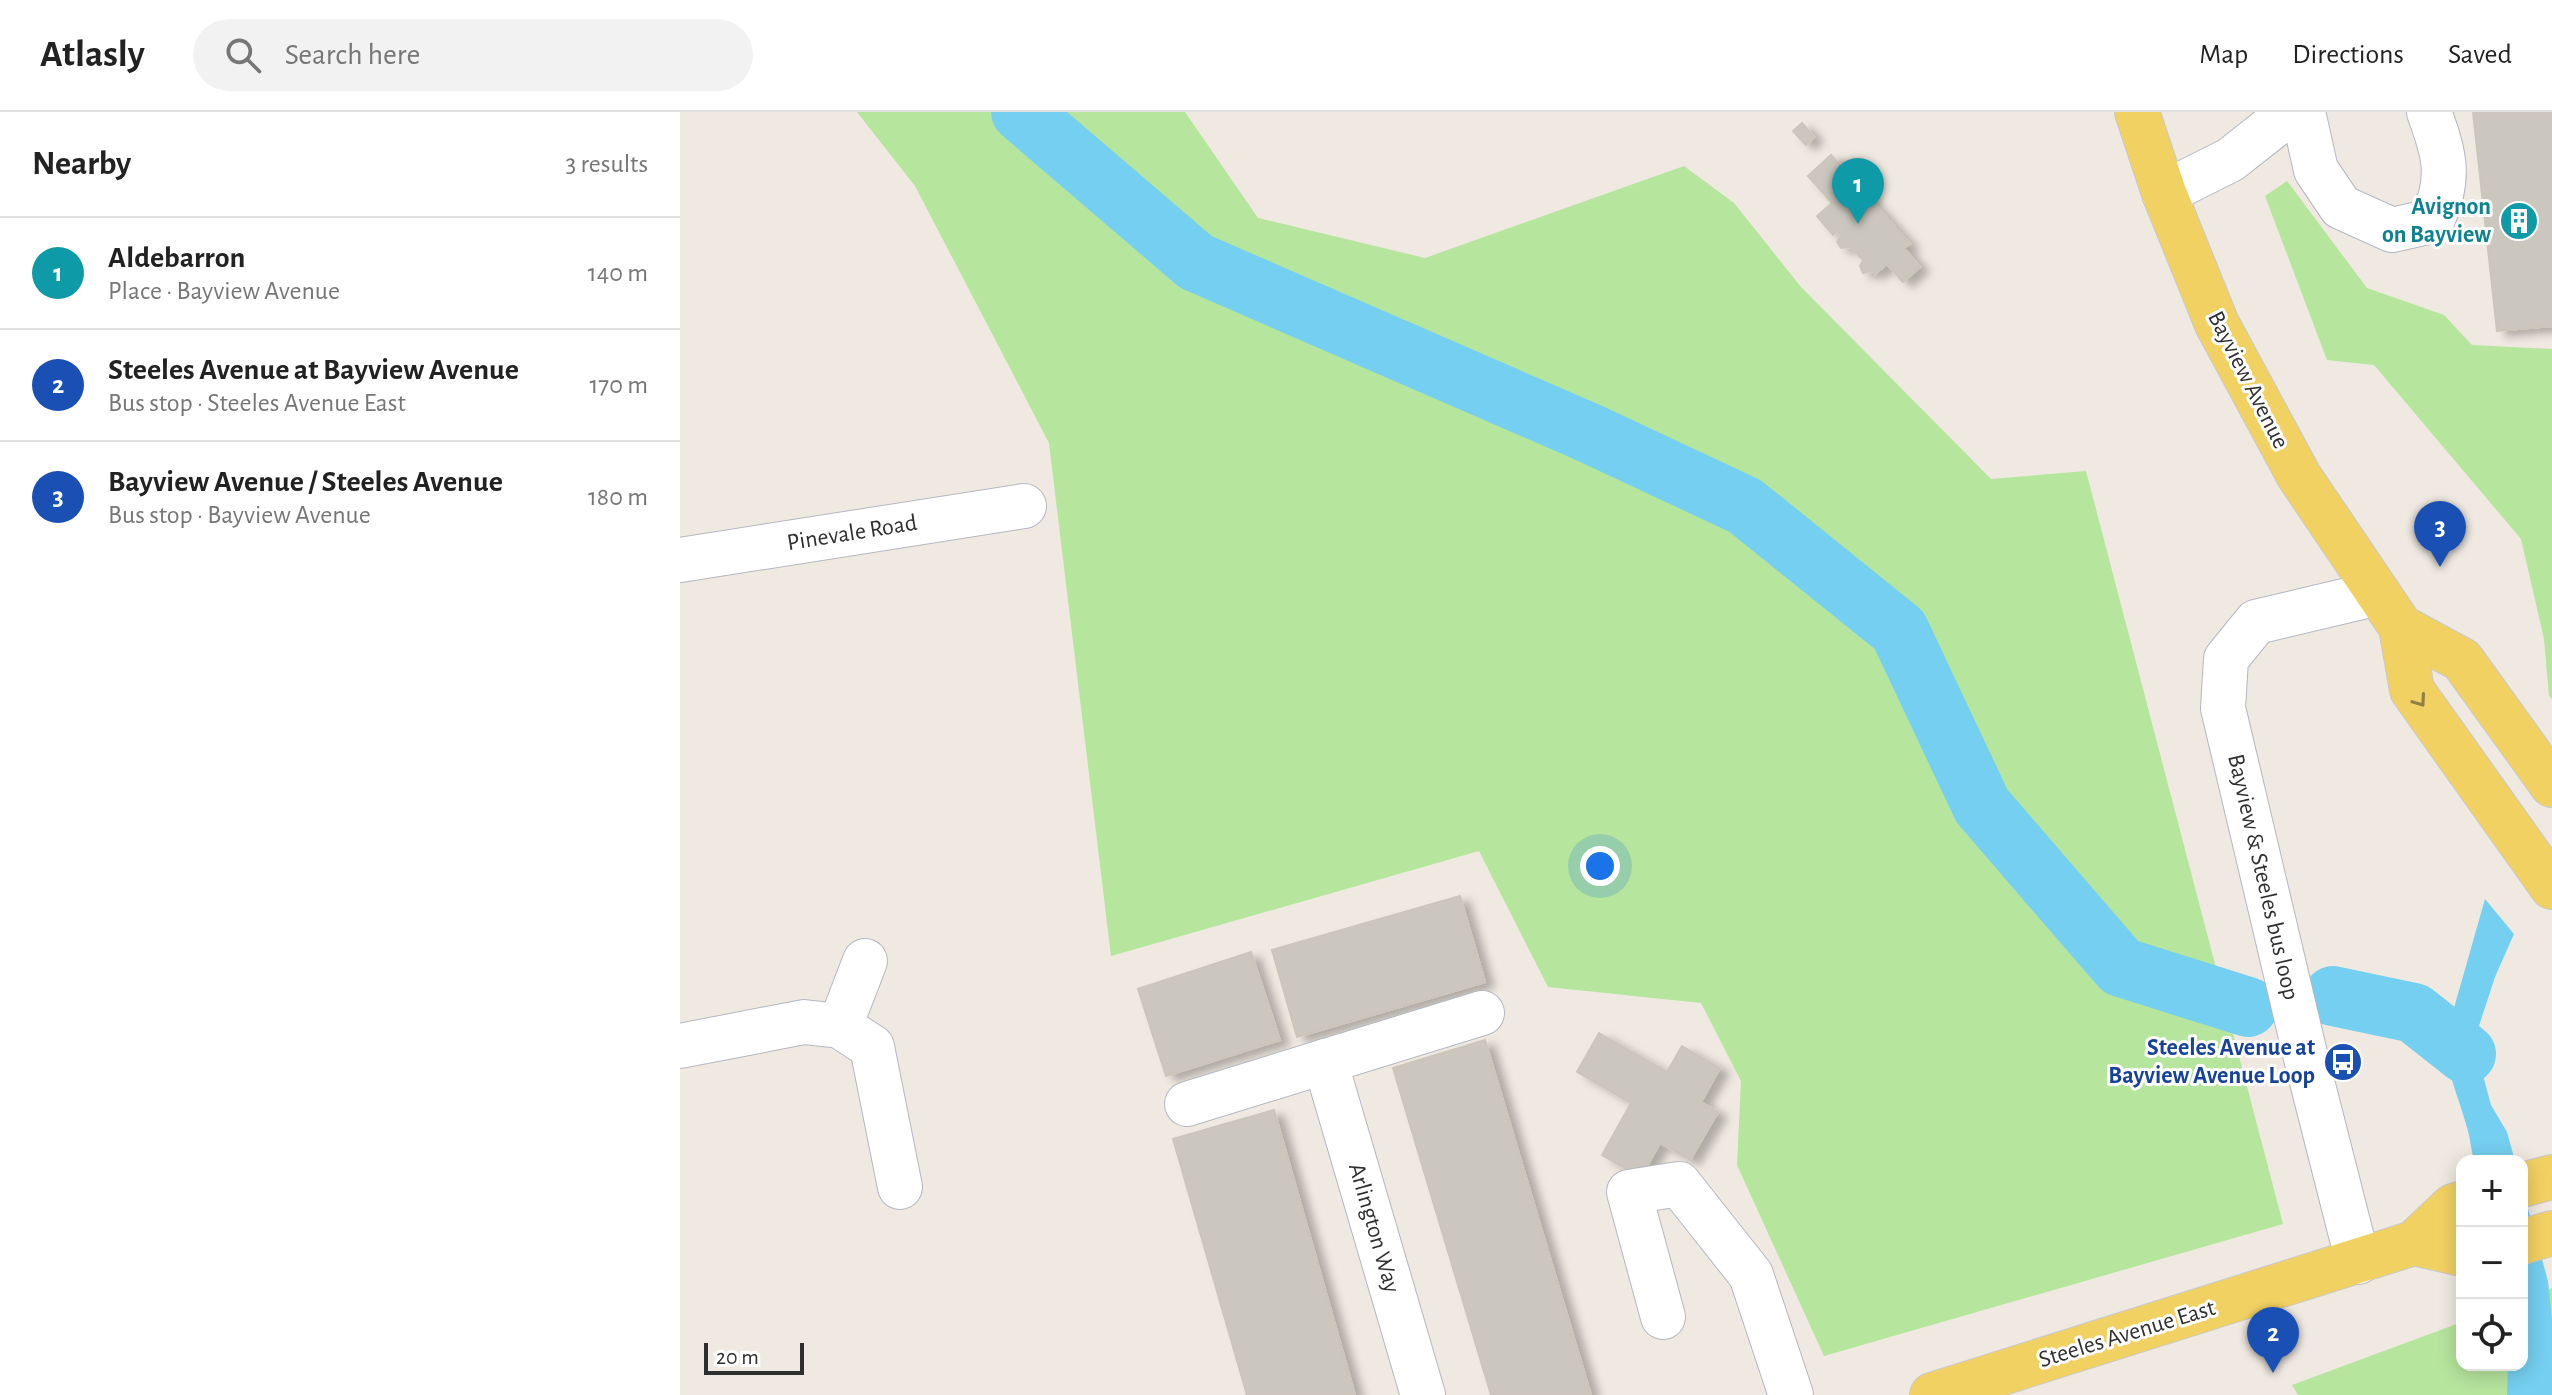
<!DOCTYPE html>
<html lang="en">
<head>
<meta charset="utf-8">
<style>
	:root { --surface:#fff; --page:#f2f2f2; --text:#222; --muted:#767676; --line:#e0e0e0; --accent:#4264fb }
	body { margin:0; font-family:"Alegreya Sans",sans-serif; background:var(--page); color:var(--text) }
	.controls { position:absolute; right:24px; bottom:24px; display:grid; overflow:hidden; border-radius:16px; box-shadow:0 4px 20px #0003 }
	.controls button { width:72px; height:72px; display:grid; place-items:center; padding:0; border:0; border-bottom:2px solid var(--line); background:var(--surface); color:var(--text); font:40px sans-serif }
	.scale { position:absolute; left:24px; bottom:20px; width:100px; box-sizing:border-box; padding-left:8px; border:4px solid #2e2e2e; border-top:0; font-size:22px; line-height:28px; white-space:nowrap; color:#2e2e2e; -webkit-text-stroke:6px #fff; paint-order:stroke }
	.you { position:absolute; left:920px; top:754px; width:28px; height:28px; margin:-20px; border:6px solid #fff; border-radius:50%; background:#1a73e8; box-shadow:0 0 0 12px #1a73e833 }
	.badge { display:grid; place-items:center; width:52px; height:52px; border-radius:50%; background:var(--accent); color:#fff; font-size:26px; font-weight:700 }
	.pin { position:absolute; translate:-50% -66px; filter:drop-shadow(0 2px 4px #0008) }
	.pin::after { content:''; position:absolute; top:42px; width:28px; height:24px; background:inherit; clip-path:polygon(0 0,100% 0,50% 100%) }
	.list { margin:0; padding:0; list-style:none }
	h2 { display:flex; justify-content:space-between; align-items:center; height:104px; margin:0; padding:0 32px; font-size:34px }
	h2 small { font-size:26px; font-weight:400; color:var(--muted) }
	.list li { display:grid; grid-template-columns:52px 1fr auto; gap:24px; align-items:center; box-sizing:border-box; height:112px; padding:0 32px; border-top:2px solid var(--line) }
	.list b { display:block; font-size:30px; white-space:nowrap }
	.list p { margin:0; font-size:26px; white-space:nowrap; color:var(--muted) }
	.list em { font-size:26px; font-style:normal; color:var(--muted) }
	.icon { flex:none; width:44px; height:44px; fill:none; stroke:currentColor; stroke-width:2; stroke-linecap:round; stroke-linejoin:round }
	.map { position:relative; flex:none; width:1872px; height:1283px; overflow:hidden }
	header { display:flex; align-items:center; gap:48px; box-sizing:border-box; height:112px; padding:0 40px; background:var(--surface); border-bottom:2px solid var(--line) }
	header strong { font-size:38px }
	nav { display:flex; gap:44px; margin-inline-start:auto; font-size:28px }
	.search { width:560px; height:72px; background:var(--page); display:flex; align-items:center; gap:20px; box-sizing:border-box; padding:0 28px; border-radius:44px; color:var(--muted); font-size:30px }
	main { display:flex }
	aside { flex:1; background:var(--surface) }
	.map>svg:first-child { display:block }
</style>
</head>
<body>
<header>
<strong>Atlasly</strong>
<div class="search"><svg class="icon" aria-label="search" viewBox="0 0 24 24"><circle cx="10" cy="10" r="6"/><path d="M15 15l6 6"/></svg>Search here</div>
<nav><a>Map</a><a>Directions</a><a>Saved</a></nav>
</header>
<main>
<aside>
<h2>Nearby<small>3 results</small></h2>
<ul class="list">
<li><span class="badge" style="background:#0f9aa8">1</span><div><b>Aldebarron</b><p>Place · Bayview Avenue</p></div><em>140 m</em></li>
<li><span class="badge" style="background:#1a4fb4">2</span><div><b>Steeles Avenue at Bayview Avenue</b><p>Bus stop · Steeles Avenue East</p></div><em>170 m</em></li>
<li><span class="badge" style="background:#1a4fb4">3</span><div><b>Bayview Avenue / Steeles Avenue</b><p>Bus stop · Bayview Avenue</p></div><em>180 m</em></li>
</ul>
</aside>
<div class="map">
<svg width="1872" height="1283" viewBox="0 0 1872 1283">
	<defs>
		<filter id="shadow"><feDropShadow dx="9" dy="5" stdDeviation="4" flood-color="#0004"/></filter>
	</defs>
	<rect width="100%" height="100%" fill="#efe9e1"/>
	<g fill="#b6e59e">
		<path d="M177,0h328l73,106 167,40 259,-92 50,37 67,84 190,192 95,-8 197,753 -459,132 -87,-191 4,-84 -40,-78 -153,-16 -69,-136 -368,105 -62,-513 -134,-257z"/>
		<path d="M1607,69l80,107 77,27 28,30 80,4v350l-3,-3 -5,-57 -23,-100 -147,-174 -47,-5 -62,-164z"/>
		<path d="M1872,1176v107h-254l-6,-10 170,-63v43h60v-66z"/>
	</g>
	<g fill="#75cff0">
		<path d="M1805,787l29,35 -19,43 -18,55 7,47 7,26 16,27 8,29h-41c-3,-12 -4,-25 -8,-37 -7,-28 -34,-84 -14,-109z"/>
		<path d="M1842,1075l26,94 4,39v75h-45l1,-30h14z"/>
	</g>
	<g fill="none" stroke-linecap="round" stroke-linejoin="round">
		<g stroke="#75cff0" stroke-width="60">
			<path d="M341,0l175,150 391,170 158,74 154,124 83,176 139,161 127,40"/>
			<path d="M1653,884l81,17 52,41"/>
		</g>
	</g>
	<g fill="#cbc7bf" stroke="#cbc5ba" stroke-width="2" filter="url(#shadow)">
		<path d="M1793,0h79v214l-55,5z"/>
		<path d="M1122,11l12,14 -8,8 -13,-14z"/>
		<path d="M1151,43l79,89 -6,4 16,19 -17,15 -16,-18 -12,10 -2,-3 -10,2 -3,-7 3,-6 -12,-13 -10,1 -4,-6 4,-7 -4,-4 -4,4 -16,-19 15,-13 -24,-27z"/>
		<path d="M780,784l25,86 -188,55 -25,-87z"/>
		<path d="M571,840l29,88 -114,36 -28,-87z"/>
		<path d="M919,921l68,39 15,-26 38,22 -19,34 17,10 -28,48 -30,-17 -19,34 -39,-22 29,-52 -54,-31z"/>
		<path d="M805,928l106,355h-100l-98,-327z"/>
		<path d="M594,998l81,285h-108l-74,-256z"/>
	</g>
	<g fill="none" stroke-linecap="round" stroke-linejoin="round">
		<g stroke="#b4b7c1" stroke-width="46">
			<g id="minor">
				<path d="M1623,0l13,58 25,37 51,23 40,-9c19,-43 13,-66 -3,-109"/>
				<path d="M1484,81l66,-33 61,-48"/>
				<path d="M0,448l344,-54"/>
				<path d="M185,849l-25,65 32,21 28,140"/>
				<path d="M0,934l124,-24 36,4"/>
				<path d="M645,949l98,334"/>
				<path d="M507,992l295,-91"/>
				<path d="M1678,1150l-52,-204 -83,-350 3,-49 30,-37 122,-29"/>
				<path d="M983,1205l-34,-125 50,-8 72,91 40,120"/>
			</g>
		</g>
		<g stroke="#c9c9c9" stroke-width="46">
			<g id="major">
				<path d="M1457,0l27,81 53,131 82,152 102,151 11,63 140,197"/>
				<path d="M1721,515l61,33 90,125"/>
				<path d="M1842,1073l30,-8"/>
				<path d="M1842,1130l30,-9"/>
				<path d="M1734,1131l48,11"/>
				<path d="M1252,1283l482,-152 39,-37 9,-3"/>
			</g>
		</g>
		<use href="#minor" stroke="#fff" stroke-width="44"/>
		<use href="#major" stroke="#f2d163" stroke-width="44"/>
	</g>
	<defs><path id="oneway-chevron" d="M-2-3.5L2.5 0L-2 3.5" fill="none" stroke-width="1.6" stroke-linecap="round" stroke-linejoin="round" transform="scale(2)"/></defs>
	<use stroke="#908048" href="#oneway-chevron" transform="translate(1740 589) rotate(55)"/>
	<defs>
		<g id="building-disc" transform="scale(2)"><circle r="9.5" fill="#0f9aa8" stroke="#fff"/><path d="M-4-6H4V6H1V3H-1V6H-4ZM-2.5-4.3h1.7v1.8h-1.7ZM.8-4.3h1.7v1.8H.8ZM-2.5-1h1.7V.8h-1.7ZM.8-1h1.7V.8H.8Z" fill="#fff"/></g>
		<g id="bus-disc" transform="scale(2)"><circle r="9.5" fill="#1a4fb4" stroke="#fff"/><path d="M-5-6H5V4H4V6H2V4H-2V6H-4V4H-5ZM-3.5-4V0h7V-4ZM-3.5 1.2v1.5H-2V1.2ZM2 1.2v1.5H3.5V1.2Z" fill="#fff"/></g>
	</defs>
	<g fill-rule="evenodd">
		<use href="#building-disc" x="1839" y="109"/>
		<use href="#bus-disc" x="1663" y="950"/>
	</g>
	<g text-anchor="middle" dominant-baseline="central" stroke-width="6" stroke-linejoin="round" paint-order="stroke">
		<g font-size="24" font-weight="bold" fill="#0d838f" stroke="#fff" text-anchor="end">
			<text x="1811" y="95">Avignon<tspan x="1811" dy="28">on Bayview</tspan></text>
		</g>
		<g font-size="24" fill="#2e2e2e" stroke="#fff">
			<text transform="translate(1568 268) rotate(63)">Bayview Avenue</text>
			<text transform="translate(172 421) rotate(-9)">Pinevale Road</text>
			<text transform="translate(1583 765) rotate(77)">Bayview &amp; Steeles bus loop</text>
			<text transform="translate(694 1116) rotate(74)">Arlington Way</text>
			<text transform="translate(1447 1222) rotate(-17)">Steeles Avenue East</text>
		</g>
		<g font-size="24" font-weight="bold" fill="#164399" stroke="#fff" text-anchor="end">
			<text x="1635" y="936">Steeles Avenue at<tspan x="1635" dy="28">Bayview Avenue Loop</tspan></text>
		</g>
	</g>
</svg>
<div class="controls">
<button>+</button>
<button>−</button>
<button><svg class="icon" aria-label="locate" viewBox="0 0 24 24"><circle cx="12" cy="12" r="6"/><path d="M12 2v4M12 18v4M2 12h4M18 12h4"/></svg></button>
</div>
<div class="scale">20 m</div>
<div class="you"></div>
<div class="pin badge" style="left:1178px;top:112px;background:#0f9aa8">1</div>
<div class="pin badge" style="left:1593px;top:1261px;background:#1a4fb4">2</div>
<div class="pin badge" style="left:1760px;top:455px;background:#1a4fb4">3</div>
</div>
</main>
</body>
</html>
